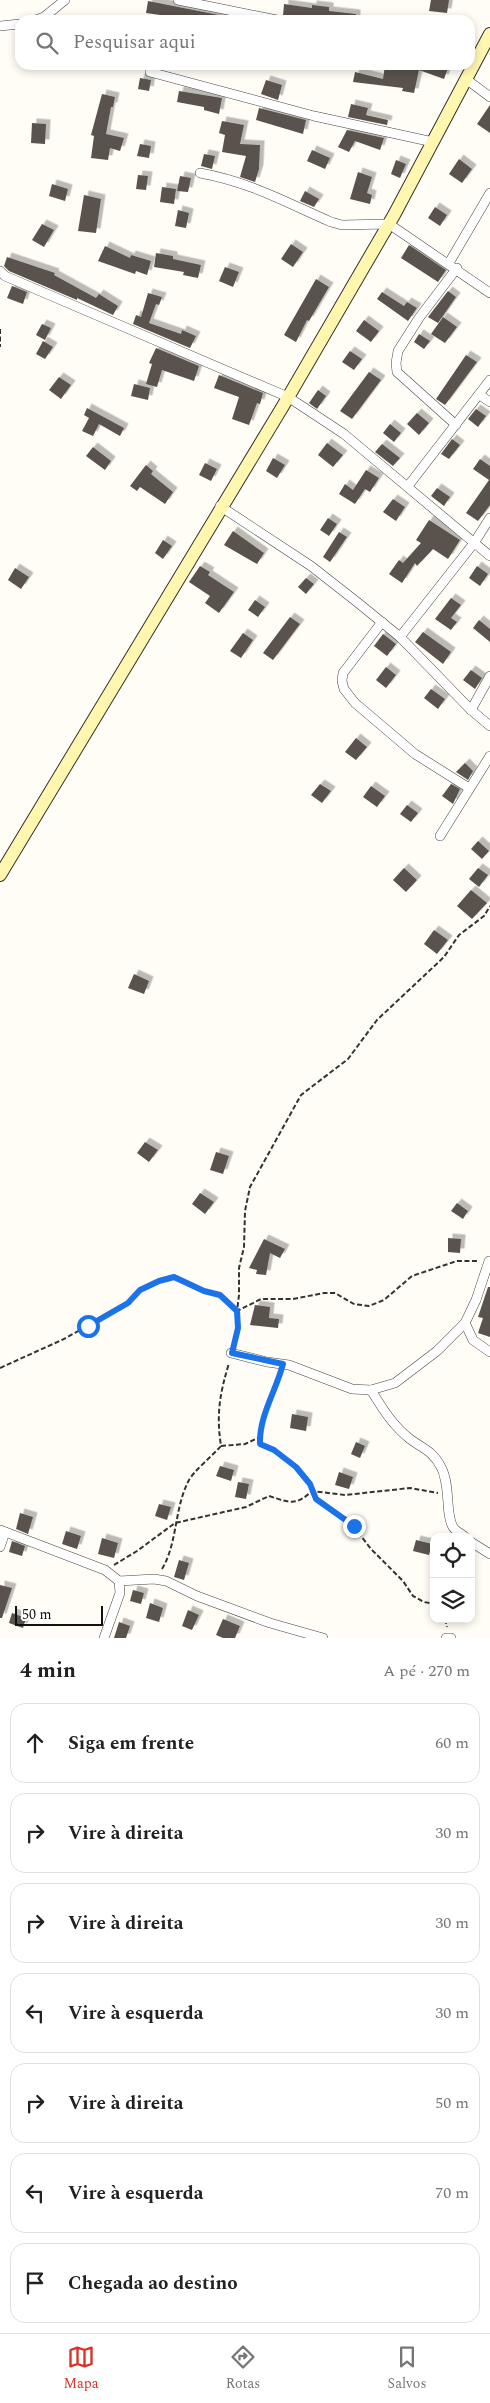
<!DOCTYPE html>
<html lang="pt">
<head>
<meta charset="utf-8">
<style>
	:root { --surface:#fff; --page:#f6f6f6; --text:#222; --muted:#767676; --line:#e0e0e0; --accent:#d93025 }
	body { margin:0; font-family:Spectral,serif; background:var(--page); color:var(--text) }
	.controls { position:absolute; right:15px; bottom:15px; display:grid; overflow:hidden; border-radius:10px; box-shadow:0 2px 8px #0003 }
	.controls button { width:45px; height:45px; display:grid; place-items:center; padding:0; border:0; border-bottom:1px solid var(--line); background:var(--surface); color:var(--text); font:25px sans-serif }
	.scale { position:absolute; left:15px; bottom:12px; width:88px; box-sizing:border-box; padding-left:5px; border:2px solid #111; border-top:0; font-size:14px; line-height:18px; white-space:nowrap; color:#111; -webkit-text-stroke:4px #fff; paint-order:stroke }
	.stop { position:absolute; width:15px; height:15px; margin:-11px; border:4px solid #1a73e8; border-radius:50%; background:#fff }
	.stop.end { background:#1a73e8; border-color:#fff; box-shadow:0 1px 5px #0008 }
	.list { margin:0; padding:0; list-style:none }
	h2 { display:flex; justify-content:space-between; align-items:center; height:65px; margin:0; padding:0 20px; font-size:21px }
	h2 small { font-size:16px; font-weight:400; color:var(--muted) }
	.list li { display:grid; grid-template-columns:32px 1fr auto; gap:15px; align-items:center; box-sizing:border-box; height:80px; margin:0 10px 10px; padding:0 10px; border:1px solid var(--line); border-radius:15px }
	.list b { display:block; font-size:19px; white-space:nowrap }
	.list em { font-size:16px; font-style:normal; color:var(--muted) }
	.icon { flex:none; width:28px; height:28px; fill:none; stroke:currentColor; stroke-width:2; stroke-linecap:round; stroke-linejoin:round }
	.map { position:relative; flex:none; width:490px; height:1638px; overflow:hidden }
	.search { position:absolute; background:var(--surface); box-shadow:0 2px 8px #0003; left:15px; right:15px; top:15px; height:55px; display:flex; align-items:center; gap:12px; box-sizing:border-box; padding:0 18px; border-radius:15px; color:var(--muted); font-size:19px }
	.sheet { height:695px; background:var(--surface) }
	nav { display:flex; justify-content:space-around; align-items:center; box-sizing:border-box; height:70px; border-top:1px solid var(--line); background:var(--surface); font-size:14px; color:var(--muted) }
	nav a { display:grid; justify-items:center; gap:2px }
	nav .on { color:var(--accent) }
	.map>svg:first-child { display:block }
</style>
</head>
<body>
<div class="map">
<svg width="490" height="1638" viewBox="0 0 490 1638">
	<defs>
		<filter id="shadow"><feDropShadow dx="4.5" dy="-4.5" stdDeviation="0" flood-color="#0004"/></filter>
	</defs>
	<rect width="100%" height="100%" fill="#fffdf5"/>
	<g fill="#5a524d" filter="url(#shadow)">
		<path d="M431,0h18l-2,13 -18,-2z"/>
		<path d="M148,1l76,15v4h-28l-50,-7z"/>
		<path d="M284,4l28,4v-3l17,2v4l27,3v6h-41l-32,-4z"/>
		<path d="M385,65h64l-5,14 -25,-9 -5,23 -12,-2 1,-3 -50,-6 2,-10 28,7z"/>
		<path d="M140,78l11,2 -2,11 -11,-2z"/>
		<path d="M266,80l16,5 -4,15 -17,-6z"/>
		<path d="M179,91l43,7 -3,16 -15,-4v-3l-27,-5z"/>
		<path d="M102,94l13,3 -2,10h-2l-5,27 18,4 -4,13 -10,-3 -2,12 -17,-2 3,-22 -3,-1z"/>
		<path d="M351,104l17,4 -2,7 22,5 -1,5 -39,-8z"/>
		<path d="M490,105v28l-13,-9z"/>
		<path d="M259,108l47,12 -3,14 -47,-14z"/>
		<path d="M222,121l22,4 -4,19 20,1 -1,24 -4,13 -15,-5 6,-21 -24,-4 3,-17 -6,-2z"/>
		<path d="M32,123l14,1 -1,20 -14,-1z"/>
		<path d="M347,130l37,8 -4,12 -25,-9 -6,11 -11,-5z"/>
		<path d="M140,144l11,2 -2,12 -12,-2z"/>
		<path d="M312,150l18,8 -5,11 -18,-8z"/>
		<path d="M204,154l11,2 -3,13 -11,-3z"/>
		<path d="M459,159l13,10 -10,14 -13,-9z"/>
		<path d="M396,160l10,4 -6,14 -9,-4z"/>
		<path d="M358,172l14,5 -5,16 5,2 -2,9 -20,-5z"/>
		<path d="M138,175l10,1 -2,14 -10,-1z"/>
		<path d="M180,176l11,2 -3,14 -11,-1z"/>
		<path d="M52,184l16,5 -3,12 -16,-5z"/>
		<path d="M162,187l14,2 -2,15 -14,-2z"/>
		<path d="M305,191l14,8 -5,8 -14,-6z"/>
		<path d="M84,195l17,4 -5,34 -18,-2z"/>
		<path d="M435,207l12,8 -7,11 -12,-8z"/>
		<path d="M178,210l11,3 -3,15 -11,-2z"/>
		<path d="M42,224l12,6 -10,17 -12,-7z"/>
		<path d="M291,244l12,8 -10,15 -12,-8z"/>
		<path d="M409,245l37,25 -8,12 -37,-24z"/>
		<path d="M105,246l25,12 1,-3 20,6 -4,14 -11,-4 -1,3 -37,-13z"/>
		<path d="M156,253l17,3v3l28,6 -3,13 -15,-3 1,-3 -30,-5z"/>
		<path d="M7,257l48,16 -1,2 42,23 3,-4 19,12 -5,9 -36,-17v2l-68,-29 -5,-5z"/>
		<path d="M225,267l14,5 -6,15 -14,-6z"/>
		<path d="M316,279l13,8 -20,34 -2,-1 -11,22 -12,-7z"/>
		<path d="M12,286l15,6 -4,12 -16,-6z"/>
		<path d="M448,291l8,6 -18,26 -10,-6z"/>
		<path d="M382,292l22,14 3,-4 10,6 -9,13 -31,-22z"/>
		<path d="M148,293l14,4 -3,8 -3,-1 -7,19 32,11 1,-4 14,6 -6,12 -57,-24 3,-9 5,2z"/>
		<path d="M443,317l14,10 -12,16 -14,-9z"/>
		<path d="M364,320l15,11 -8,11 -15,-11z"/>
		<path d="M42,324l9,4 -6,12 -9,-5z"/>
		<path d="M419,334l11,7 -6,8 -10,-7z"/>
		<path d="M43,341l10,6 -8,12 -9,-5z"/>
		<path d="M156,348l43,18 -5,15 -32,-11 -5,17 -11,-3 6,-20 -3,-1z"/>
		<path d="M350,351l12,8 -8,11 -12,-8z"/>
		<path d="M466,355l11,7 -32,43 -9,-6z"/>
		<path d="M369,372l12,8 -29,39 -12,-8z"/>
		<path d="M219,375l44,18 -3,11 -3,-1 -8,22 -17,-6 7,-22 -25,-9z"/>
		<path d="M59,377l12,8 -10,14 -12,-9z"/>
		<path d="M134,384l16,4 -2,12 -17,-4z"/>
		<path d="M318,390l8,6 -9,13 -8,-6z"/>
		<path d="M87,408l37,20 -4,8 -21,-12 -6,12 -11,-5 7,-13 -5,-3z"/>
		<path d="M476,409l10,7 -8,11 -10,-8z"/>
		<path d="M417,413l12,10 -10,12 -12,-11z"/>
		<path d="M390,424l11,9 -7,9 -11,-9z"/>
		<path d="M452,439l8,6 -11,14 -8,-5z"/>
		<path d="M327,443l16,12 -10,12 -15,-12z"/>
		<path d="M382,444l18,14 -7,8 -18,-14z"/>
		<path d="M93,447l18,14 -6,9 -19,-14z"/>
		<path d="M273,458l12,7 -8,13 -11,-7z"/>
		<path d="M480,459l10,7v39l-12,16 -12,-8 23,-33 -16,-11z"/>
		<path d="M205,463l12,6 -6,12 -12,-6z"/>
		<path d="M146,465l7,6 -2,3 22,18 -8,12 -25,-17 -3,4 -7,-5z"/>
		<path d="M366,470l13,8 -9,14 -5,-3 -10,15 -16,-10 6,-10 8,6z"/>
		<path d="M437,488l13,9 -6,9 -13,-10z"/>
		<path d="M393,499l12,8 -9,14 -13,-9z"/>
		<path d="M328,518l9,6 -8,12 -9,-6z"/>
		<path d="M429,520l31,20 -12,19 -15,-10 -16,17 -2,-3 -13,20 -13,-9 10,-14 4,3 18,-20 -5,-3z"/>
		<path d="M233,531l31,22 -7,11 -33,-19z"/>
		<path d="M339,532l8,5 -17,25 -7,-5z"/>
		<path d="M163,540l9,6 -9,13 -8,-6z"/>
		<path d="M200,566l10,6 -2,3 26,17 -15,21 -14,-10 5,-7 -21,-14z"/>
		<path d="M477,566l11,8 -8,12 -11,-8z"/>
		<path d="M15,568l14,9 -8,12 -13,-9z"/>
		<path d="M306,578l8,6 -8,10 -8,-7z"/>
		<path d="M451,598l10,7 -10,13 6,4 -6,8 -16,-11z"/>
		<path d="M255,600l10,7 -7,10 -10,-7z"/>
		<path d="M290,617l10,7 -27,36 -10,-7z"/>
		<path d="M479,620l11,9v13l-17,-14z"/>
		<path d="M423,632l28,20 -8,12 -28,-22z"/>
		<path d="M243,633l10,7 -12,18 -11,-7z"/>
		<path d="M383,634l13,10 -9,12 -13,-10z"/>
		<path d="M386,667l10,8 -10,13 -10,-8z"/>
		<path d="M471,670l11,8 -7,11 -12,-9z"/>
		<path d="M431,689l14,10 -7,10 -14,-11z"/>
		<path d="M356,738l11,9 -11,13 -11,-8z"/>
		<path d="M465,763l8,8 -5,9 -12,-8z"/>
		<path d="M320,784l11,7 -9,12 -11,-8z"/>
		<path d="M451,784l9,5 -7,15 -11,-8z"/>
		<path d="M371,786l14,10 -8,11 -14,-10z"/>
		<path d="M407,805l11,8 -7,9 -11,-8z"/>
		<path d="M478,841l11,10 -7,8 -11,-10z"/>
		<path d="M404,868l13,12 -11,12 -13,-12z"/>
		<path d="M478,868l10,7 -9,12 -10,-8z"/>
		<path d="M471,890l16,13 -15,16 -15,-13z"/>
		<path d="M434,930l14,10 -11,14 -13,-10z"/>
		<path d="M134,974l15,7 -5,13 -16,-6z"/>
		<path d="M145,1142l13,8 -9,12 -12,-9z"/>
		<path d="M216,1152l13,4 -6,18 -13,-4z"/>
		<path d="M200,1193l14,9 -9,12 -13,-10z"/>
		<path d="M457,1203l11,8 -5,8 -12,-8z"/>
		<path d="M448,1238l13,1 -1,14 -12,-1z"/>
		<path d="M264,1239l21,10 -5,9 -10,-5 -4,22 -10,-1 1,-4 -8,-2z"/>
		<path d="M488,1287h2v50l-12,-4 5,-15 -5,-1z"/>
		<path d="M255,1305l15,2 -1,11 10,1 -1,9 -28,-3z"/>
		<path d="M292,1414l16,3 -2,14 -16,-3z"/>
		<path d="M356,1442l9,4 -5,12 -9,-4z"/>
		<path d="M220,1466l14,4 -3,11 -15,-5z"/>
		<path d="M339,1472l14,5 -4,12 -14,-4z"/>
		<path d="M238,1482l11,2 -3,15 -11,-2z"/>
		<path d="M159,1504l12,3 -4,13 -12,-4z"/>
		<path d="M20,1513l13,4 -5,17 -12,-5z"/>
		<path d="M66,1531l15,5 -4,13 -15,-5z"/>
		<path d="M102,1538l16,5 -4,15 -16,-4z"/>
		<path d="M416,1540l16,4 -3,11 -16,-4z"/>
		<path d="M12,1541l13,5 -3,10 -13,-4z"/>
		<path d="M179,1560l10,3 -5,17 -10,-3z"/>
		<path d="M0,1585l12,3 -10,30h-2z"/>
		<path d="M133,1590l11,3 -3,11 -11,-3z"/>
		<path d="M150,1603l13,5 -4,14 -13,-4z"/>
		<path d="M188,1610l11,5 -7,15 -10,-4z"/>
		<path d="M12,1613l14,5 -3,10 -14,-5z"/>
		<path d="M223,1619l17,7 -5,12h-12l-7,-3z"/>
		<path d="M119,1622l11,4 -4,12h-12z"/>
	</g>
	<g fill="none" stroke-linecap="round" stroke-linejoin="round">
		<g stroke="#444" stroke-width="10">
			<g id="minor">
				<path d="M178,0l99,20"/>
				<path d="M36,20l8,-3 21,-17"/>
				<path d="M0,26l20,-2"/>
				<path d="M150,72l164,44 119,26"/>
				<path d="M466,79l24,18"/>
				<path d="M200,173c50,9 85,29 131,49l11,3 47,-1 101,69"/>
				<path d="M449,263l41,-70"/>
				<path d="M0,271l5,5 283,121 56,37 146,122"/>
				<path d="M480,395l10,7"/>
				<path d="M456,425l-59,-53 -1,-9 2,-12 21,-33 38,-50"/>
				<path d="M408,486l82,-106"/>
				<path d="M220,506l91,60 46,36 43,35 71,73 19,16"/>
				<path d="M382,622l-39,51 -1,8 2,8 11,14 60,51 54,34"/>
				<path d="M400,637l74,-94 16,-25"/>
				<path d="M471,710l19,-34"/>
				<path d="M440,836l50,-80"/>
				<path d="M465,1323l8,17 17,12"/>
				<path d="M231,1353l36,9 22,3 63,24 19,1 24,-7 42,-32 28,-28 11,-23 13,-39"/>
				<path d="M371,1390c11,18 22,36 39,49 13,10 22,11 31,28 10,19 4,47 12,60 2,4 9,7 12,10"/>
				<path d="M0,1530l105,40 14,11 1,12 -16,45"/>
				<path d="M471,1542l19,12"/>
				<path d="M0,1547l5,-15"/>
				<path d="M119,1581l35,-2 12,2 31,15 73,27 53,15"/>
				<path d="M446,1638h5"/>
			</g>
		</g>
		<g stroke="#333" stroke-width="14">
			<path id="secondary" d="M0,875l283,-469 111,-191 96,-181"/>
		</g>
		<g stroke="#333" stroke-width="2" stroke-dasharray="5 2.5" stroke-linecap="butt">
			<path d="M0,329v18"/>
			<path d="M234,1344l4,-16 -1,-17 2,-16v-27l5,-21 1,-36 5,-24 51,-92 47,-36 29,-39 67,-63 15,-22 25,-19 6,-10"/>
			<path d="M0,1368l64,-29 64,-36 11,-13 20,-9 15,-4 8,3 23,11 15,4 17,16 24,-12h32l31,-6h11l19,11 15,2 15,-6 28,-24 45,-15h22"/>
			<path d="M281,1373l-21,57v14l14,6 23,17 13,17 6,15 38,28 17,22 32,32 10,15 11,6 10,2"/>
			<path d="M221,1446l24,-2 15,-7"/>
			<path d="M114,1565l23,-14 38,-28 71,-16 23,-11c21,7 27,10 43,-5l33,4 65,-7 28,5"/>
			<path d="M162,1569c16,-27 12,-61 27,-89 4,-8 24,-25 32,-34 -5,-32 -1,-53 8,-83"/>
			<path d="M445,1619l2,8"/>
		</g>
		<use href="#minor" stroke="#fff" stroke-width="9"/>
		<use href="#secondary" stroke="#fff6b0" stroke-width="12"/>
	</g>
	<g fill="none" stroke-linecap="round" stroke-linejoin="round">
		<path stroke="#1a73e8" stroke-width="6" d="M88,1326l40,-23 12,-13 19,-9 15,-4 30,14 16,4 17,16 1,17 -6,25 51,11c-7,27 -24,52 -23,80l14,6 22,17 14,17 6,15 38,27"/>
	</g>
</svg>
<div class="controls">
<button><svg class="icon" aria-label="locate" viewBox="0 0 24 24"><circle cx="12" cy="12" r="6"/><path d="M12 2v4M12 18v4M2 12h4M18 12h4"/></svg></button>
<button><svg class="icon" aria-label="layers" viewBox="0 0 24 24"><path d="M12 4l9 5-9 5-9-5zM3 14l9 5 9-5"/></svg></button>
</div>
<div class="scale">50 m</div>
<div class="stop" style="left:88px;top:1326px"></div>
<div class="stop end" style="left:354px;top:1526px"></div>
<div class="search"><svg class="icon" aria-label="search" viewBox="0 0 24 24"><circle cx="10" cy="10" r="6"/><path d="M15 15l6 6"/></svg>Pesquisar aqui</div>
</div>
<section class="sheet">
<h2>4 min<small>A pé · 270 m</small></h2>
<ul class="list">
<li><svg class="icon" aria-label="ahead" viewBox="0 0 24 24"><path d="M12 20V5M6 11l6-6 6 6"/></svg><div><b>Siga em frente</b></div><em>60 m</em></li>
<li><svg class="icon" aria-label="right" viewBox="0 0 24 24"><path d="M7 20v-9h11M14 6l5 5-5 5"/></svg><div><b>Vire à direita</b></div><em>30 m</em></li>
<li><svg class="icon" aria-label="right" viewBox="0 0 24 24"><path d="M7 20v-9h11M14 6l5 5-5 5"/></svg><div><b>Vire à direita</b></div><em>30 m</em></li>
<li><svg class="icon" aria-label="left" viewBox="0 0 24 24"><path d="M17 20v-9H6M10 6l-5 5 5 5"/></svg><div><b>Vire à esquerda</b></div><em>30 m</em></li>
<li><svg class="icon" aria-label="right" viewBox="0 0 24 24"><path d="M7 20v-9h11M14 6l5 5-5 5"/></svg><div><b>Vire à direita</b></div><em>50 m</em></li>
<li><svg class="icon" aria-label="left" viewBox="0 0 24 24"><path d="M17 20v-9H6M10 6l-5 5 5 5"/></svg><div><b>Vire à esquerda</b></div><em>70 m</em></li>
<li><svg class="icon" aria-label="arrive" viewBox="0 0 24 24"><path d="M6 21V4h12l-3 4 3 4H6"/></svg><div><b>Chegada ao destino</b></div></li>
</ul>
</section>
<nav>
<a class="on"><svg class="icon" aria-label="map" viewBox="0 0 24 24"><path d="M3 6l6-2 6 2 6-2v14l-6 2-6-2-6 2zM9 4v14M15 6v14"/></svg>Mapa</a>
<a><svg class="icon" aria-label="directions" viewBox="0 0 24 24"><path d="M12 3l9 9-9 9-9-9zM9 14v-3h6M13 9l2 2-2 2"/></svg>Rotas</a>
<a><svg class="icon" aria-label="saved" viewBox="0 0 24 24"><path d="M7 4h10v16l-5-4-5 4z"/></svg>Salvos</a>
</nav>
</body>
</html>
